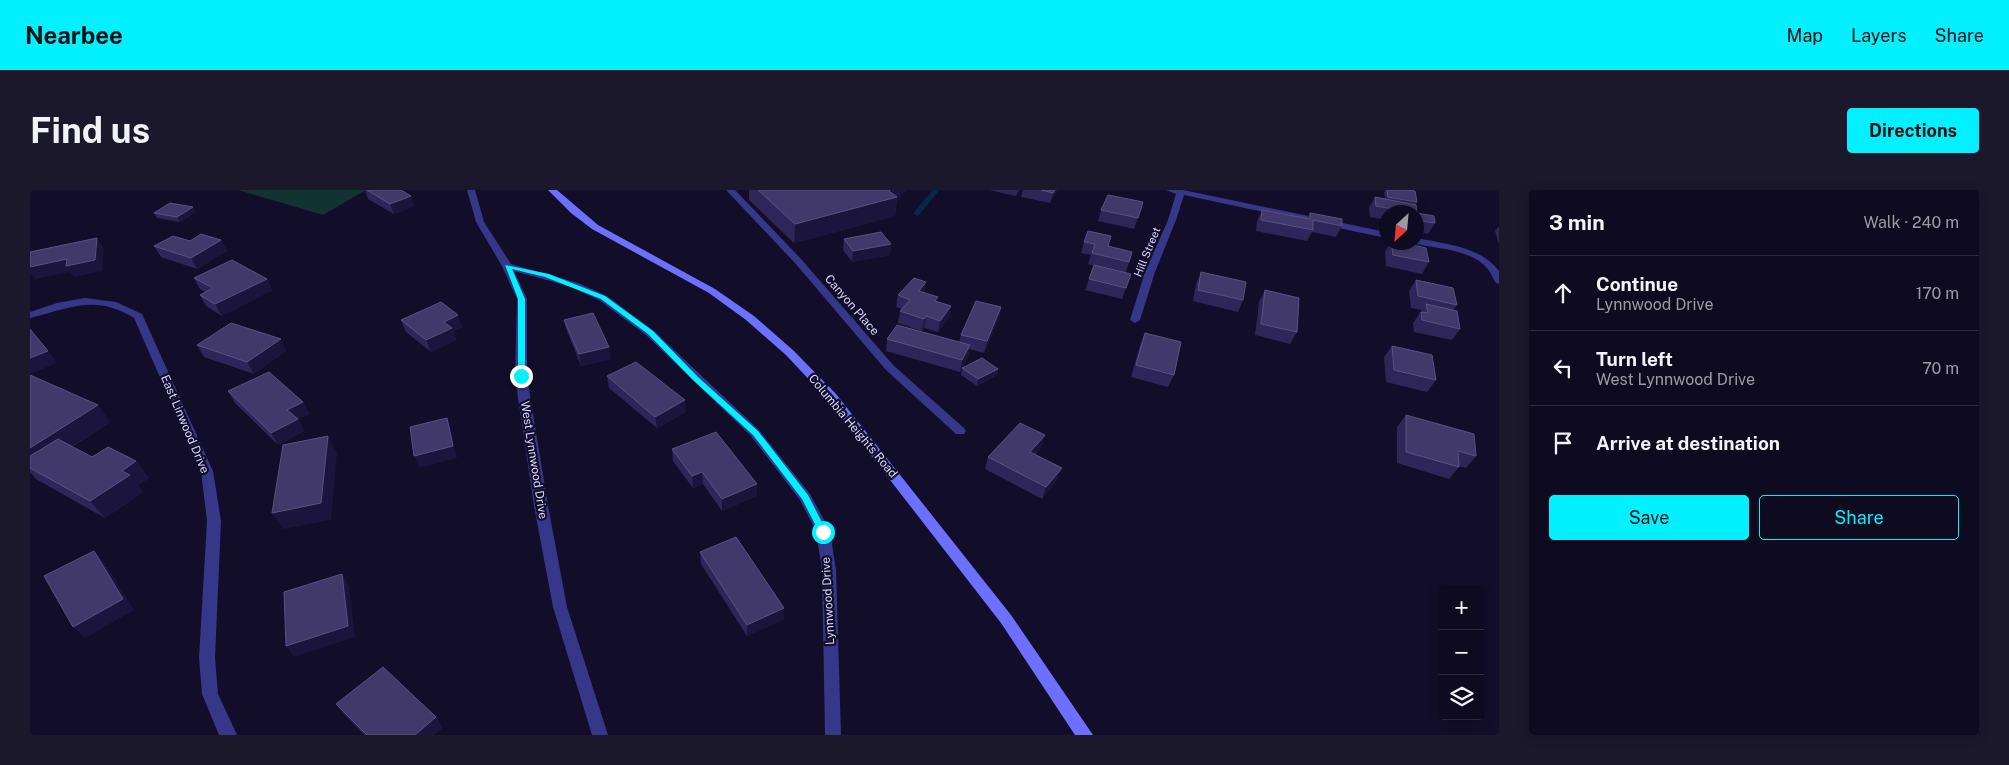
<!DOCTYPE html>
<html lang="en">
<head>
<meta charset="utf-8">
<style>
	:root { --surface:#0e0a1f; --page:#1c182c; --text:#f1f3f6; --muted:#9b9aa4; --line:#2e2b3d; --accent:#02f0ff }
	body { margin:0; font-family:"Public Sans",sans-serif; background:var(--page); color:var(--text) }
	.controls { position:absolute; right:15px; bottom:15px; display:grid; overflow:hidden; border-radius:5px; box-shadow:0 2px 12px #0003 }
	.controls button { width:45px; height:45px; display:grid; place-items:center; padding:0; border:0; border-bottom:1px solid var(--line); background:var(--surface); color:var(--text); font:25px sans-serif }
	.compass { position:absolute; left:1349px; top:15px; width:45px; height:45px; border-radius:50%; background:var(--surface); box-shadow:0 2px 12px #0003; rotate:206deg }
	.stop { position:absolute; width:15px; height:15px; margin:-11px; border:4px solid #02f0ff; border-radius:50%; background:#fff }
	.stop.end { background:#02f0ff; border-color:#fff; box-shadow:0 1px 5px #0008 }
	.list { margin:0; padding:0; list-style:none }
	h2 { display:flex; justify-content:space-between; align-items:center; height:65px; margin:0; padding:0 20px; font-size:21px }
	h2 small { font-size:16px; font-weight:400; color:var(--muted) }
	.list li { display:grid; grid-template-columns:32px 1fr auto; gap:15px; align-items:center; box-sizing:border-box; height:75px; padding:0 20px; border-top:1px solid var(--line) }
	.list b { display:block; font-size:19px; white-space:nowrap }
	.list p { margin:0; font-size:16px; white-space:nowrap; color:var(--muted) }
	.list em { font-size:16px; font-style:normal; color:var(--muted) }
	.actions { display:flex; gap:10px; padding:15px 20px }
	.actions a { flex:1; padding:11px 0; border:1px solid var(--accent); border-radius:5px; text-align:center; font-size:18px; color:var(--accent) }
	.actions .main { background:var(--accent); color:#111 }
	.icon { flex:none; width:28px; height:28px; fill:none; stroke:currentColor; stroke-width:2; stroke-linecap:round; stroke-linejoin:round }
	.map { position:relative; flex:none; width:1469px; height:545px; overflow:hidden; border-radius:5px }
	header { display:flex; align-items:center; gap:30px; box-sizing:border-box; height:70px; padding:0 25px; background:var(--accent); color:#111 }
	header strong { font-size:24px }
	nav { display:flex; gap:28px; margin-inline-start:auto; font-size:18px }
	.intro { display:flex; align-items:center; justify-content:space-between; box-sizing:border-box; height:120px; padding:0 30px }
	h1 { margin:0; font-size:35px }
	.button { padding:12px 22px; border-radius:5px; background:var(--accent); color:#111; font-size:18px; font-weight:700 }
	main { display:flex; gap:30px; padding:0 30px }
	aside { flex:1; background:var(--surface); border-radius:5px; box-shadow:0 2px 12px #0003 }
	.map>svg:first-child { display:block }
</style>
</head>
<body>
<header>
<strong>Nearbee</strong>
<nav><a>Map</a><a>Layers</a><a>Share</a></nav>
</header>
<div class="intro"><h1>Find us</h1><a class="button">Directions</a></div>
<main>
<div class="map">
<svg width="1469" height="545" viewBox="0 0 1469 545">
	<rect width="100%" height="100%" fill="#120e29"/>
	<path fill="#113331" d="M208,0h128l-43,25z"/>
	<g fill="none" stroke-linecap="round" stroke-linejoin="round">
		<path stroke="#09254d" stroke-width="5.5" d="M887,23l19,-23"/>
		<g fill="#37378a" fill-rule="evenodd">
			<path d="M437,0h8l9,32 27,42 67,19 29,13 47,35 105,99 51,64 20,37 6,39 5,165h-16l-3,-165 -6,-39 -16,-31 -49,-64 -105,-101 -47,-35 -27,-13 -58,-16 13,28v78l21,129 19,101 41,128h-16l-39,-128 -19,-101 -19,-129 2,-78 -15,-33 -26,-44z"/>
			<path d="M696,0h9l66,69 93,107 70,62 2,3 -2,3h-8l-70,-64 -91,-107z"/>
			<path d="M1136,0h17l203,42v6l-202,-43 -8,25 -21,52 -15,48 -5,3 -5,-3 15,-48 23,-52 8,-26z"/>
			<path d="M1386,48c29,6 64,8 83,33v13l-3,-1c-2,-3 -4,-7 -6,-11 -15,-23 -53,-23 -77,-29l3,-1z"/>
			<path d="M55,108l31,4 26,12 71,157 8,50 -6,137 3,36 19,41h-18l-17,-41 -3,-36 8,-137 -6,-50 -67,-153c-39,-24 -64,-10 -104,0v-6l27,-9z"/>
		</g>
		<path fill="#6d6fff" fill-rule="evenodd" d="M518,0h9l41,35 117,64 39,27 40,35 42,43 175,221 82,120h-18l-74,-112 -173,-223 -42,-45 -40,-35 -37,-27 -117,-64 -21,-16z"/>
	</g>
	<g fill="#2e2658">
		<path d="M335,0h36l13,16 -20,8 -26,-15z"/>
		<path d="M719,0h157l-9,9 -2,17 -101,27 -45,-43z"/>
		<path d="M959,0h30l-3,6z"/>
		<path d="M993,0h34l-7,13 -29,-6z"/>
		<path d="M1355,0h22l10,12 -1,3 1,8 18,10 -7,11 -12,-2v-20h-30v8l-16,-3 -1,-9 6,-11 10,2 -1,-7z"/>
		<path d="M1113,12l-9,27 -36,-8 3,-11z"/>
		<path d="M1232,20l45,9 3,-6 32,13 -6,11 -24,-5 -5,9 -51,-10 1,-10z"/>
		<path d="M166,22l-16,10 -23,-4 -3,-5z"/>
		<path d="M1469,36v18l-4,-13z"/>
		<path d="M814,49l47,5 -1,11 -38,7 -9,-12z"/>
		<path d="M191,50l6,11 -30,18 -36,-12 -7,-11 36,-5z"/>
		<path d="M1054,52l24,4 21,16 -3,10v16l-4,11 -37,-9 9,-24 -6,-2 3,-9 -10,-2z"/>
		<path d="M1360,52h10l29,20 -7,12 -36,-8 -1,-14z"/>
		<path d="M1171,82l42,28 -5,12 -45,-11 3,-17z"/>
		<path d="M164,88l73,1 5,11 -50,26 -16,-10 -6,-11 5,-3 -5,-3z"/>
		<path d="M1386,90l41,25 -4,5 7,19 -8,11 -38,-8 -1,-9 9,-13 -11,-2 -2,-17z"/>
		<path d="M1235,100l32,42 -7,12 -35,-9 4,-33z"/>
		<path d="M895,103l13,9 13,4 -2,12 -11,14 -14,-4 -2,3 -24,-8 2,-12 2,-2 -6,-2 2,-12z"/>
		<path d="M971,117l-2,11 -15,35 -15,-4 -1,8 -8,15 -74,-21 1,-12 72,3 2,-7z"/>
		<path d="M371,130l61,7 -9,4 3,9 -25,12 -25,-20z"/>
		<path d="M534,130l47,39 -30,7 -14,-35z"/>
		<path d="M1115,143l29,42 -6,12 -37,-10 9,-32z"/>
		<path d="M167,155l89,6 -32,23 -50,-17z"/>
		<path d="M1362,156l44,34 -9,12 -41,-10 -2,-25z"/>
		<path d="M932,178l36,1 -1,6 -20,11 -16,-11z"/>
		<path d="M0,185l80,47 -38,25 20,10 44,4 13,17 -11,7 5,7 -38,26 -69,-39 -5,-6 -1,1z"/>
		<path d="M577,186l79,36 -29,16 -48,-40z"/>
		<path d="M198,201l75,11 6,12 -11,5 6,12 -26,14 -43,-42z"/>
		<path d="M1376,225l70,41 -10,12 -7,-2v1l-10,12 -52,-16v-36z"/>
		<path d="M1015,245l-4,12 -6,8 22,25 -15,19 -57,-30 3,-12z"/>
		<path d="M642,259l85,47 -35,15 -19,-27 -10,4 -20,-27z"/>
		<path d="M670,362l84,67 -37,17 -46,-72z"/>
		<path d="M306,514l100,13 6,11 -9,7h-69l-20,-21z"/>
	</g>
	<g fill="#1b153d">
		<path d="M860,0h16l-9,9 -2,17 -101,27 1,-19 94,-33z"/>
		<path d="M1025,0h2l-7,13 3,-10z"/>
		<path d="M381,6l3,10 -20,8 -4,-10z"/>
		<path d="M163,17l3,5 -16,10 -3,-5z"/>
		<path d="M67,48l7,11 -2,22 -28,6 -4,-5 -35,7 -5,-6v-6l37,-8z"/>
		<path d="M191,50l6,11 -30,18 -6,-11z"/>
		<path d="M861,54l-1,11 -38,7 1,-11z"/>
		<path d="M237,89l5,11 -50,26 -7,-12z"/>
		<path d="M896,92l-1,12 -6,-3z"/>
		<path d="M921,116l-2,12 -11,14 2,-11z"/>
		<path d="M971,117l-2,11 -15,35 3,-12z"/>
		<path d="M428,125l4,12 -9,4 3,9 -25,12 -5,-12 18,-18z"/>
		<path d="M896,126l-2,12 -2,3 2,-12z"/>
		<path d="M251,149l5,12 -32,23 -7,-12z"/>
		<path d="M940,155l-2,12 -8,15 2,-12z"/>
		<path d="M579,157l2,12 -30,7 -2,-12z"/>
		<path d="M18,161l9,12 -27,11v-16z"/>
		<path d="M968,179l-1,6 -20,11 1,-7z"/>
		<path d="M655,210l1,12 -29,16 -2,-11z"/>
		<path d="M273,212l6,12 -11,5 6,12 -26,14 -7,-12 16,-23z"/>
		<path d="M68,215l12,17 -75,48 -5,-2v-20z"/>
		<path d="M417,228l4,12 6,28 -38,10 -5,-12z"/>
		<path d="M1015,245l-4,12 -15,17 4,-12z"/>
		<path d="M298,246l9,17 -6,67 -48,9 -11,-16z"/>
		<path d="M106,271l13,17 -11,7 5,7 -38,26 -15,-17 32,-30z"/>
		<path d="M1032,278l-5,12 -15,19 4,-12z"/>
		<path d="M672,282l1,12 -10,4 -1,-12z"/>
		<path d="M727,294v12l-35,15v-12z"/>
		<path d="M64,361l10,11 30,48 -49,28 -12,-11z"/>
		<path d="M312,384l7,12 6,51 -61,20 -8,-11z"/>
		<path d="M754,418v11l-37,17v-11z"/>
		<path d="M406,527l6,11 -9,7h-18z"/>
	</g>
	<g fill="#40396a" stroke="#585281">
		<path d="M337,0h34l10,6 -21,8z"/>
		<path d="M728,0h132l-1,1 8,6 -102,27z"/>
		<path d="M1011,0h14l-2,3z"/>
		<path d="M1357,0h20l8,1 2,11 -29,-5z"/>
		<path d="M1078,5l35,7 -5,16 -37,-8z"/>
		<path d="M1345,7l41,8 1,8 17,3 1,7 -19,-3v-8h-6l-34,-6z"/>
		<path d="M140,13l23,4 -16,10 -23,-4z"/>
		<path d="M1232,20l48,9v-6l32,6v7l-29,-6v10l-52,-10z"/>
		<path d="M1058,41l23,5 -3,10 24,6 -3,10 -37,-9 3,-9 -11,-2z"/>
		<path d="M851,42l10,12 -38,7 -9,-12z"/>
		<path d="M171,44l20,6 -30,18 -37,-12 19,-10 17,5z"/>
		<path d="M67,48l-2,22 -29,6 1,-7 -37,8v-15z"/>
		<path d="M1361,52h9l26,6 3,14 -36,-7z"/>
		<path d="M202,70l35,19 -52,25 -15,-9 13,-7 -19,-10z"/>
		<path d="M1064,75l37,9 -5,14 -37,-9z"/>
		<path d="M1171,82l45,10 -3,18 -45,-10z"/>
		<path d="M884,88l12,4 -7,9 19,6 -3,4 16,5 -11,15 -14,-5 -2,3 -24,-8 10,-11 -12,-5z"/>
		<path d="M1386,90l37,8 4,17 -39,-9z"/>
		<path d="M1235,100l34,8 -2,34 -36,-8z"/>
		<path d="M946,111l25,6 -14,34 -26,-6z"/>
		<path d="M411,112l17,13 -14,7 8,6 -26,12 -25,-20z"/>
		<path d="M1396,114l31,7 3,18 -38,-9 -1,-8 7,1z"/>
		<path d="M563,123l16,34 -30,7 -15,-34z"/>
		<path d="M201,133l50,16 -34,23 -50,-17z"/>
		<path d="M867,135l73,20 -8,15 -75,-21z"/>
		<path d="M0,139l18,22 -18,7z"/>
		<path d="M1115,143l36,9 -7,33 -38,-10z"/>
		<path d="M1362,156l40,9 4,25 -42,-10z"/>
		<path d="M952,168l16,11 -20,10 -16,-11z"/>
		<path d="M606,172l49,38 -30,17 -48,-41z"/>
		<path d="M239,182l34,30 -16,8 11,9 -27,14 -43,-42z"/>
		<path d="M0,185l68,30 -68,43z"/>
		<path d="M1376,225l68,19 2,22 -18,-5 1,16 -53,-15z"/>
		<path d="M417,228l6,28 -39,10 -4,-29z"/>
		<path d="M990,233l25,12 -15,17 32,16 -16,19 -58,-30z"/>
		<path d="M686,242l41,52 -35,15 -20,-27 -10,4 -20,-27z"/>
		<path d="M298,246l-7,67 -49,10 11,-68z"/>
		<path d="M28,249l34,18 16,-10 28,14 -14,10 8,4 -40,26 -60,-33v-12z"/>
		<path d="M706,347l48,71 -37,17 -47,-73z"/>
		<path d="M64,361l29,48 -50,28 -29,-51z"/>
		<path d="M312,384l6,52 -62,20 -2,-54z"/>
		<path d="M353,477l53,50 -21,18h-48l-31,-31z"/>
	</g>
	<path fill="#02f0ff" d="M475,75l44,9 56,22 48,35 45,46 60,54 50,64 19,37 -1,2h-6l-18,-35 -49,-64 -60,-55 -45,-46 -47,-35 -56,-22 -33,-8 13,30v77l-7,2v-79z"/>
	<g text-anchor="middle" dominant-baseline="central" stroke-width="4.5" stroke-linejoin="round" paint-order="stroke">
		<g font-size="11" fill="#d9d6ff" stroke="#120e29">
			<text transform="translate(1117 62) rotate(-68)">Hill Street</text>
		</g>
		<g font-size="12" fill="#d9d6ff" stroke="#120e29">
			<text transform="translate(822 115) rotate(49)">Canyon Place</text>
			<text transform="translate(155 234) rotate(67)">East Linwood Drive</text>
			<text transform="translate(823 236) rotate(50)">Columbia Heights Road</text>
			<text transform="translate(504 270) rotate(81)">West Lynnwood Drive</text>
			<text transform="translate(798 411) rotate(-93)">Lynnwood Drive</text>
		</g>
	</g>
</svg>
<div class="controls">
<button>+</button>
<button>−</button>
<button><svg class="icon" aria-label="layers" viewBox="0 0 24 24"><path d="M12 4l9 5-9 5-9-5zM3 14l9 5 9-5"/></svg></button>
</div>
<svg class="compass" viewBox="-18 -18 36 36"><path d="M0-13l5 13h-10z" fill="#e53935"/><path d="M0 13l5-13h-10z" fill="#9b9aa4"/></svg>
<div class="stop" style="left:793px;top:342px"></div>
<div class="stop end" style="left:491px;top:186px"></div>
</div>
<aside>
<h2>3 min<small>Walk · 240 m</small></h2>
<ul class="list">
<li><svg class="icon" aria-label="ahead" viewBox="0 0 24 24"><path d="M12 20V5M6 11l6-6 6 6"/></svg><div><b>Continue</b><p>Lynnwood Drive</p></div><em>170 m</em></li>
<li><svg class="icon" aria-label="left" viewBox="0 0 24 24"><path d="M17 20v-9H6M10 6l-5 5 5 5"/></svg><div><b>Turn left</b><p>West Lynnwood Drive</p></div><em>70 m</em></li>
<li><svg class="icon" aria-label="arrive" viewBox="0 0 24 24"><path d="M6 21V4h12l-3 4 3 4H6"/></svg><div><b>Arrive at destination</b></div></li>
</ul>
<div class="actions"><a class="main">Save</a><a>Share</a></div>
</aside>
</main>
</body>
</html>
